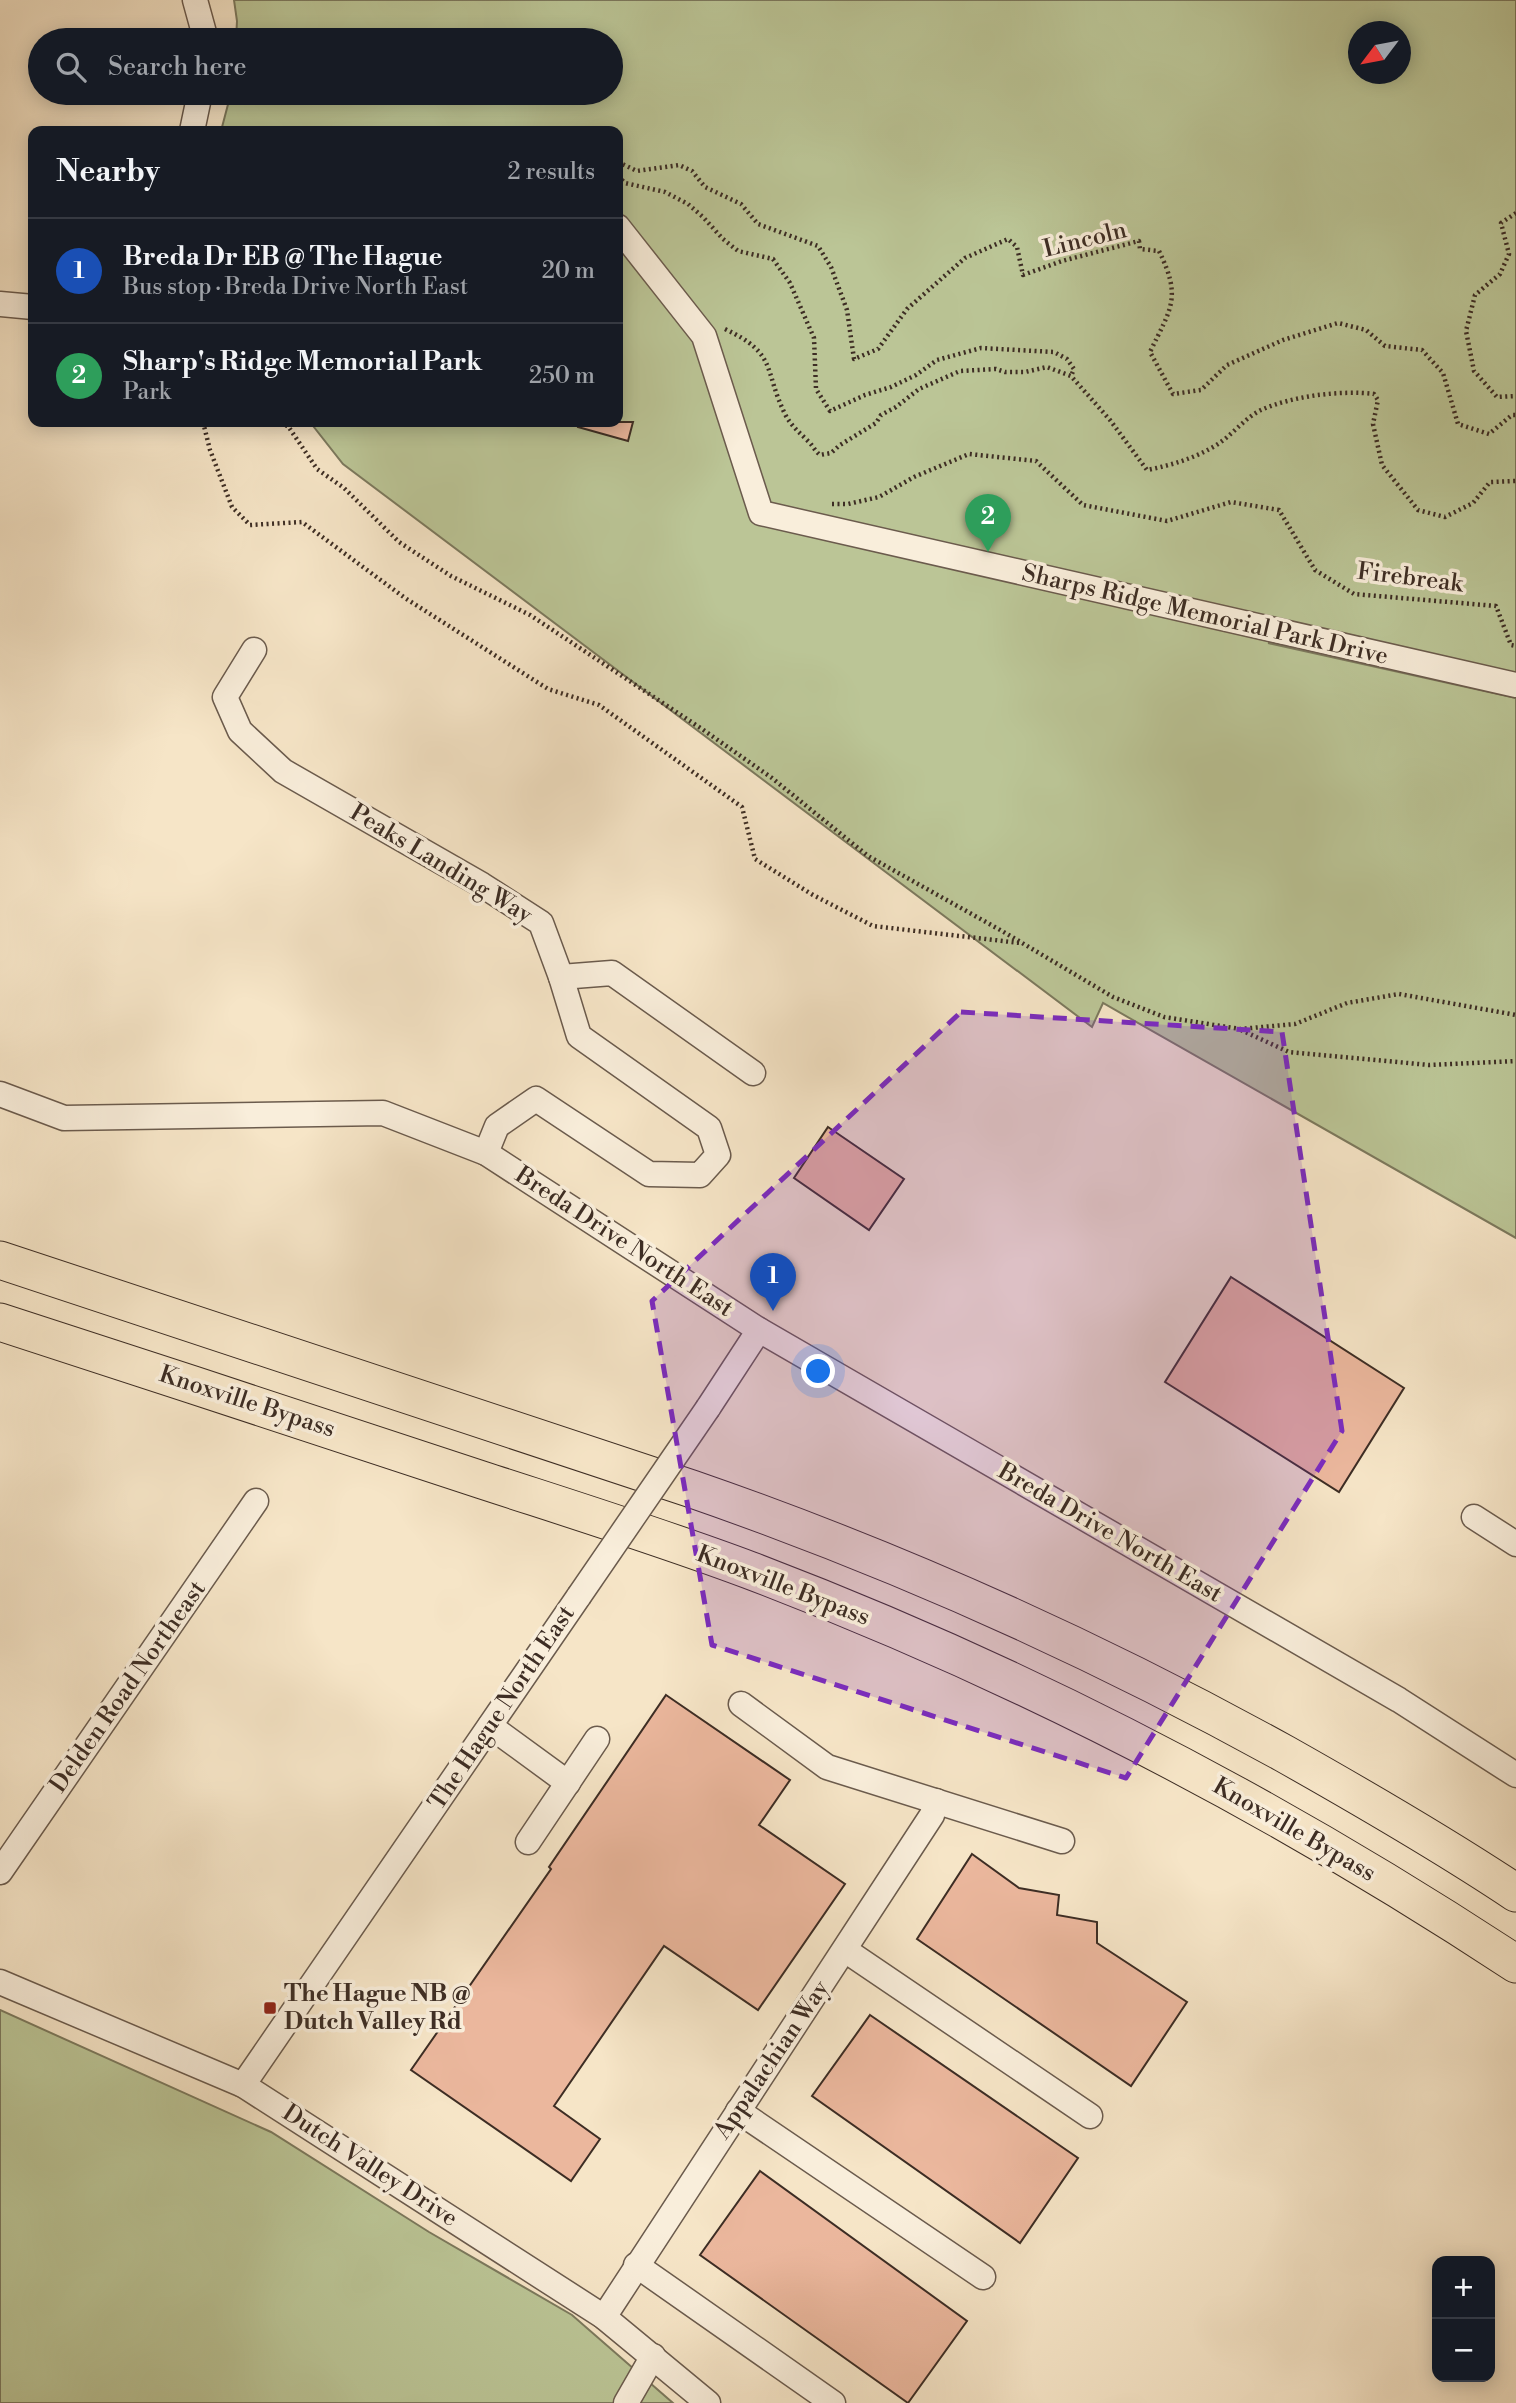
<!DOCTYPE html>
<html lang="en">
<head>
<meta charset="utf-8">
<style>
	:root { --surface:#171b24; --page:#20242c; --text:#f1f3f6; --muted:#9ea1a6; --line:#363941; --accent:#c59692 }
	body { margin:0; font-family:"Libre Bodoni",serif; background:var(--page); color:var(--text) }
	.controls { position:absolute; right:21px; bottom:21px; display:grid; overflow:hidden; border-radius:14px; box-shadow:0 4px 18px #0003 }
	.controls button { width:63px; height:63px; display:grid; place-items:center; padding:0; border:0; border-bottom:2px solid var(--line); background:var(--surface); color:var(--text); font:35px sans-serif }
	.compass { position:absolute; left:1348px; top:21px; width:63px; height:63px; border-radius:50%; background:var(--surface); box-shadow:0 4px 18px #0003; rotate:238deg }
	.you { position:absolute; left:819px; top:1372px; width:24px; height:24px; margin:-18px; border:5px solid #fff; border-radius:50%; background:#1a73e8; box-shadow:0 0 0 10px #1a73e833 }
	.badge { display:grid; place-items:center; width:46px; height:46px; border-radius:50%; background:var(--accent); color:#fff; font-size:23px; font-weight:700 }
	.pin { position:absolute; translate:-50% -58px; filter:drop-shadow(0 2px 4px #0008) }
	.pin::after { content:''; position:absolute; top:37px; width:24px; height:21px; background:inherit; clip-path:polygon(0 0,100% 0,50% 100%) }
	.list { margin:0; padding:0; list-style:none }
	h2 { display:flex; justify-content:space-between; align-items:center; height:91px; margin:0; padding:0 28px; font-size:30px }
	h2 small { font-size:23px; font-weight:400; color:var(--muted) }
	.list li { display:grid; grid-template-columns:46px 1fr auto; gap:21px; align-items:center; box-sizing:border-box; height:105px; padding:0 28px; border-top:2px solid var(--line) }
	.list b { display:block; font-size:26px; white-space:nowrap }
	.list p { margin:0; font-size:23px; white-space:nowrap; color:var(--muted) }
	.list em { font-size:23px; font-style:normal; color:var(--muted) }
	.icon { flex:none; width:38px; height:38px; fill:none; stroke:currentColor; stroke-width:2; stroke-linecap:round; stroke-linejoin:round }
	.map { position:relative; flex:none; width:1516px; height:2403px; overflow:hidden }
	.search { position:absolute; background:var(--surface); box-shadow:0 4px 18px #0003; left:28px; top:28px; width:595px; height:77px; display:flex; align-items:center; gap:18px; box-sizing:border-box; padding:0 24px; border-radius:38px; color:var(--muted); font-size:26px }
	.panel { position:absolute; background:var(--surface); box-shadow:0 4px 18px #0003; left:28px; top:126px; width:595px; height:301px; border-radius:14px }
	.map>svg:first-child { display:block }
</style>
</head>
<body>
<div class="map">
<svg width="1516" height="2403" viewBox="0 0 1516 2403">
	<rect width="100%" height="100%" fill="#f6e5c7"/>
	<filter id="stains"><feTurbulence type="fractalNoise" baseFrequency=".00286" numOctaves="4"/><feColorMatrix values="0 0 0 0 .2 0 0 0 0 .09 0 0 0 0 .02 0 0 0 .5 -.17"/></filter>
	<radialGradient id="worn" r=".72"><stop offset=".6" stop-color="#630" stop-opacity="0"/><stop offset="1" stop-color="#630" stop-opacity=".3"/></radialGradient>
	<g fill="#bbc596" stroke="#7c795d" stroke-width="2" fill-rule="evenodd">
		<path d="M234,0h1282v677l-248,-34 248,55v540l-413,-235 -11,24 -749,-563 -33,-42h308v-291h-397l10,-38h380v-53h-375l1,-19zM1358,32h42v42h-42z"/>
		<path d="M0,2010l271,122 158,100 143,83 101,88h-673z"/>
	</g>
	<g fill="#ebb79d" stroke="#3d2d24" stroke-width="2">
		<path d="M579,422h54l-5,19 -50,-14z"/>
		<path d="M828,1127l76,52 -35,51 -75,-52z"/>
		<path d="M1231,1277l173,111 -65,104 -174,-110z"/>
		<path d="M666,1695l124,85 -31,45 86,59 -87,126 -94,-64 -110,160 46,33 -29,42 -160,-111 140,-201 -2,-2z"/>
		<path d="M972,1854l47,34 40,7 -2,20 40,7v21l90,59 -56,84 -214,-147z"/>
		<path d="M870,2015l208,143 -58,85 -208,-147z"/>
		<path d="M760,2171l207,150 -59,82 -208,-148z"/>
	</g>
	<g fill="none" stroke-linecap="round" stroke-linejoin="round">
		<g stroke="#6b5b4d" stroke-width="27">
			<g id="minor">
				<path d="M195,0l11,40"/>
				<path d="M192,131l8,-38"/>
				<path d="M618,227l86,109 57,177 755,172"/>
				<path d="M0,304l33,3"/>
				<path d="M254,650l-29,47 15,34 43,40 199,114 59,38 20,54 18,59 130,92 9,27 -18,20 -51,-1 -113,-75 -39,27 -11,27"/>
				<path d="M561,977l51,-4 141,100"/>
				<path d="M0,1094l64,24 319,-5 103,40 273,177 640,370 117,75"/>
				<path d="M708,1408l51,-78"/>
				<path d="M1474,1517l42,27"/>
				<path d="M741,1704l86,63 235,74"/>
				<path d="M490,1726l78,57"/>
				<path d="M528,1842l69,-103"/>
				<path d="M0,1872l256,-371"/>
				<path d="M845,1950l245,166"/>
				<path d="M0,1982l243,103 361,232 104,86"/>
				<path d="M243,2085l336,-489"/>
				<path d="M738,2111l245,166"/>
				<path d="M636,2265l197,138"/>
				<path d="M604,2317l328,-502 4,-14"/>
				<path d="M626,2403l27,-47"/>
			</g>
		</g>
		<g stroke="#3d2d24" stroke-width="39">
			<g id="highway">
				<path d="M0,1260l692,229c205,71 403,160 593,265 78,44 156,89 231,139"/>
				<path d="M0,1322c161,52 321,105 482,158 89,29 179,57 267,90 269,102 527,236 767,394"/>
			</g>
		</g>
		<g stroke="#3d2d24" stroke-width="4.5" stroke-dasharray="2 3.5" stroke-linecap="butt">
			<path d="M618,162l19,9 42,-6 13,6 13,16 36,17 17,20 60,22 13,21 16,43 7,49 24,-10 29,-40 58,-51 43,-19 9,8 6,28 39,-14 77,-20 1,8 19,2c23,47 12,57 -9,101l23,42 28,-4 26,-25 56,-25 55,-17 28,7 19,16 37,4 21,23 15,51 31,10 23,-19h4"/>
			<path d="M618,176l7,7 40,9 23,12 15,13 20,22 15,12 35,8 17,24 24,55 2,51 14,22 35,-16 26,-8 25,-12 21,-15 44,-12 73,4 13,7 7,10 -3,7"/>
			<path d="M1516,213l-15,10 8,31 -9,20 -25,21 -9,36 8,40 23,26 19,-1"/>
			<path d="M725,329c53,25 38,40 60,85 6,12 15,19 24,28 4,4 6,9 11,13l11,-2 9,-8 36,-22 5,-8 15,-8 23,-18 41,-18 36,-2 9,3h20l22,-5 24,9 39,44 37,50c25,-5 49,-12 71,-26 15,-10 27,-26 43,-34 31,-14 80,-20 113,-16l4,6 -5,24 9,41 36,45 27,7 28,-14 17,-21 26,-1"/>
			<path d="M203,422l7,28 22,57 18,18 52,-3 103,76 143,91 51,16 143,102 13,52 58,36 60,31 147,17"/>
			<path d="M275,422l13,4 29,43 27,19 55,54 52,34 79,39 172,114 70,49 96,78 134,75 111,66 51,20 76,12 55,-5 52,-21 52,-9 117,21"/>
			<path d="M832,504h16l31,-7 35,-20 55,-23 67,7 47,44 84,16 64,-19 48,8 36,60 39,24 142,12 15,39 5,1"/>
			<path d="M1241,1030l48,22 140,13 87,-4"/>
		</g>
		<use href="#minor" stroke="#f9eedb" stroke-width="24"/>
		<use href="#highway" stroke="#f6e5c7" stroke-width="37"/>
		<g stroke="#6b5b4d" stroke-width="27" stroke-linecap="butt">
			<path id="minor-bridge" d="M579,1596l129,-188"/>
		</g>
		<use href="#minor-bridge" stroke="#f9eedb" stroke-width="24"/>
	</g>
	<path fill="#7b2cbf" fill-opacity="0.2" stroke="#7b2cbf" stroke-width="5" stroke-dasharray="14 9" stroke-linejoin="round" d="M961,1012l321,20 60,399 -216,347 -414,-133 -60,-344z"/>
	<rect fill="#8f2418" stroke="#f9eedb" stroke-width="2.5" x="263" y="2001" width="14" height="14" rx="3.5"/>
	<g text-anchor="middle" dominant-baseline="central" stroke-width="7" stroke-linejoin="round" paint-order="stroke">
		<g font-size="24" fill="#3d2d24" stroke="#f9eedb">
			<text transform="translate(1085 240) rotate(-14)">Lincoln</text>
			<text transform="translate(1410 578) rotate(7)">Firebreak</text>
			<text transform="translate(1205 615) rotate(13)">Sharps Ridge Memorial Park Drive</text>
			<text transform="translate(441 864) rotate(31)">Peaks Landing Way</text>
			<text transform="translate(624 1242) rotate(33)">Breda Drive North East</text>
			<text transform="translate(247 1402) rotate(18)">Knoxville Bypass</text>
			<text transform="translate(1110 1533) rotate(30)">Breda Drive North East</text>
			<text transform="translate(783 1586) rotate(21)">Knoxville Bypass</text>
			<text transform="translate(128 1687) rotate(-55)">Delden Road Northeast</text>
			<text transform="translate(502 1708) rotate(-56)">The Hague North East</text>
			<text transform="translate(1294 1830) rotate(30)">Knoxville Bypass</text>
			<text transform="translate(772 2060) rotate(-56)">Appalachian Way</text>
			<text transform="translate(370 2166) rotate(33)">Dutch Valley Drive</text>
		</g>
		<g font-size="24" font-weight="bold" fill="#3d2d24" stroke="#f9eedb" text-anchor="start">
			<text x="284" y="1994">The Hague NB @<tspan x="284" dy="28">Dutch Valley Rd</tspan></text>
		</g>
	</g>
	<rect width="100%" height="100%" filter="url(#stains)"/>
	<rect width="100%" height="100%" fill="url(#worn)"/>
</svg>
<div class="controls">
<button>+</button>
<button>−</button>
</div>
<svg class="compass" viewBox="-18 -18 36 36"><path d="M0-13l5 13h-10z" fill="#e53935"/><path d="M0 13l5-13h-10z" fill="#9ea1a6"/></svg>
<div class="you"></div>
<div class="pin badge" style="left:773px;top:1311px;background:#1a4fb4">1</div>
<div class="pin badge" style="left:988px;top:552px;background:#2e9e5b">2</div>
<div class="search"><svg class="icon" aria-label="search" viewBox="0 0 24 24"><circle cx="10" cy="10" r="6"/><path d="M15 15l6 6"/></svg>Search here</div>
<section class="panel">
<h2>Nearby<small>2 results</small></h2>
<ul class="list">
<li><span class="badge" style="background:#1a4fb4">1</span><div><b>Breda Dr EB @ The Hague</b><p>Bus stop · Breda Drive North East</p></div><em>20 m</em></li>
<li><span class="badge" style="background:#2e9e5b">2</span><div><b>Sharp's Ridge Memorial Park</b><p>Park</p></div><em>250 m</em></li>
</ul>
</section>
</div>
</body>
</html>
